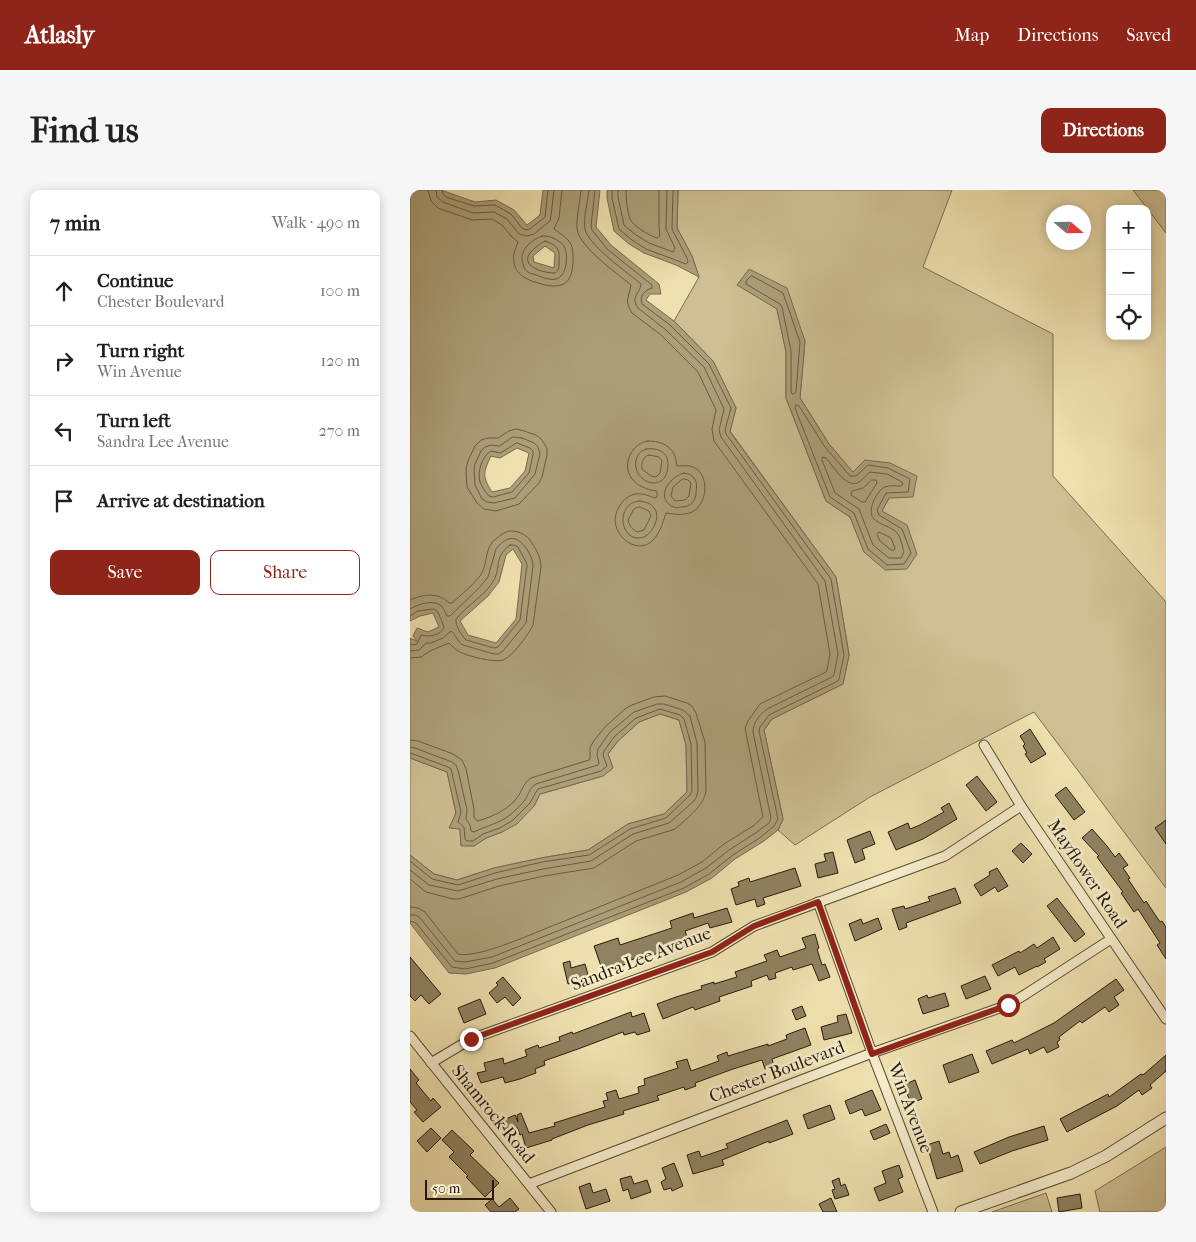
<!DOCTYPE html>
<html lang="en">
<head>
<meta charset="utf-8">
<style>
	:root { --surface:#fff; --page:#f6f6f6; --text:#202124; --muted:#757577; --line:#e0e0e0; --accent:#8f2418 }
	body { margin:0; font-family:"IM FELL French Canon",serif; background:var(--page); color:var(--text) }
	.controls { position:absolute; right:15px; top:15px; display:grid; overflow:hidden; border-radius:10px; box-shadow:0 2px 12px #0003 }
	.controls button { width:45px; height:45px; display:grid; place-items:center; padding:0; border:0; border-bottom:1px solid var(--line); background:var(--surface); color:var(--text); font:25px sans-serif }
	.compass { position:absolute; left:636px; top:15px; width:45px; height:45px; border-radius:50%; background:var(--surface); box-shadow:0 2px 12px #0003; rotate:110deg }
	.scale { position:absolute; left:15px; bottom:12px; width:69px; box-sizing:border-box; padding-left:5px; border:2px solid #271b0d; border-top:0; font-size:14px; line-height:18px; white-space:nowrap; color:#271b0d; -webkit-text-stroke:4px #f5eccb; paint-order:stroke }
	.stop { position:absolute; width:15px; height:15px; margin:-11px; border:4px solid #8f2418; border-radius:50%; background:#fff }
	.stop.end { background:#8f2418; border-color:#fff; box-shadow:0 1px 5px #0008 }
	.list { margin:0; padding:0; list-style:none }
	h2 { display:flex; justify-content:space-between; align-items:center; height:65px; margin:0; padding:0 20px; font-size:21px }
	h2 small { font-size:16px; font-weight:400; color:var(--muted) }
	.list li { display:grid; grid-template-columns:32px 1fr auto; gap:15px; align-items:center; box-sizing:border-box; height:70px; padding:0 20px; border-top:1px solid var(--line) }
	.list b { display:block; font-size:19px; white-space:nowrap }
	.list p { margin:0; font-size:16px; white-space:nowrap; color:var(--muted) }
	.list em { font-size:16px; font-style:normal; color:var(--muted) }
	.actions { display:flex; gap:10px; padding:15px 20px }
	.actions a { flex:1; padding:11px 0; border:1px solid var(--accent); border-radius:10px; text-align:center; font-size:18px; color:var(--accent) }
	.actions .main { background:var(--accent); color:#fff }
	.icon { flex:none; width:28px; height:28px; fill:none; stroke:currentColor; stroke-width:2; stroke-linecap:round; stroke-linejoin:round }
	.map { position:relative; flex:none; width:756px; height:1022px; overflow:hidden; border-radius:10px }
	header { display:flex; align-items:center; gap:30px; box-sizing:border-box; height:70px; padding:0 25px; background:var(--accent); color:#fff }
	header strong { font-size:24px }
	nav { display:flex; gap:28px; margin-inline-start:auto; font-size:18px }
	.intro { display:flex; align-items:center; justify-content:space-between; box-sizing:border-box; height:120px; padding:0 30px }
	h1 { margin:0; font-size:35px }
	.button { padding:12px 22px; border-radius:10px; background:var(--accent); color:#fff; font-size:18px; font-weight:700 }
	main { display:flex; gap:30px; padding:0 30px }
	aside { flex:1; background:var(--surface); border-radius:10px; box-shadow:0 2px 12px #0003 }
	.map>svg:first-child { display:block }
</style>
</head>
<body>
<header>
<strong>Atlasly</strong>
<nav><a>Map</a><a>Directions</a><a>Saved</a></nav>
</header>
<div class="intro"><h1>Find us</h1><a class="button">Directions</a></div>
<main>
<aside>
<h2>7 min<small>Walk · 490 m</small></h2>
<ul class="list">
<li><svg class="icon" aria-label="ahead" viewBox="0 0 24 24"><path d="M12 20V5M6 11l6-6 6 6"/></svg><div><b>Continue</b><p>Chester Boulevard</p></div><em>100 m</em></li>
<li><svg class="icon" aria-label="right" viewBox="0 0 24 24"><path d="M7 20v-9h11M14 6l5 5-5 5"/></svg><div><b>Turn right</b><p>Win Avenue</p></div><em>120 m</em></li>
<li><svg class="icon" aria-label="left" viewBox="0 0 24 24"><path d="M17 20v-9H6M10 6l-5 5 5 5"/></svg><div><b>Turn left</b><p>Sandra Lee Avenue</p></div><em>270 m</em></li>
<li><svg class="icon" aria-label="arrive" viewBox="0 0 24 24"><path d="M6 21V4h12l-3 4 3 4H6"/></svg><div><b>Arrive at destination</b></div></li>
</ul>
<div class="actions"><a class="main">Save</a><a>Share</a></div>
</aside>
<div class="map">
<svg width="756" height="1022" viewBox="0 0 756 1022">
	<rect width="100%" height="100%" fill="#efe1af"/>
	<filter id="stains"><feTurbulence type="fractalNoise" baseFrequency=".004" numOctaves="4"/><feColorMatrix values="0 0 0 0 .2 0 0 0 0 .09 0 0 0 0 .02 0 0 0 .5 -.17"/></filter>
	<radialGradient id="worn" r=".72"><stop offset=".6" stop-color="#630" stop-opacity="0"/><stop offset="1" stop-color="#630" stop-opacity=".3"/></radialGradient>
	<g fill="#cdbf93" stroke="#7a6d50" fill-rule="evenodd">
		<path d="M268,0h274l-29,77 130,67v142l113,126v286l-132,-176 -164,85 -75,48 -17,-15 5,-11 -19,-89 8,-11 71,-35 6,-29 -13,-78 -106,-146 6,-23 -23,-47 -39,-40 25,-44 -7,-21 -15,-28zM367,119l28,32 -5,57 29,46 24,29 36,25 -7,13 -18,41 -14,-35 -24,-16 -40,-103v-46z"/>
		<path d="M723,0h33v43z"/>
		<path d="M250,524l19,6 7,25 1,47 -23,22 -36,10 -40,26 -47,8 -47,10 -37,12 -23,-6 -24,-19v-97l37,14 9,41 -6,14 10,2 1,16 13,1 12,-8 16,-6 32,-26 6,-12 63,-18 10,-8 -5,-14 10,-13 21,-19z"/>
		<path d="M756,957v65h-66l-5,-21z"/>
		<path d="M636,1003l6,19h-60z"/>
	</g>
	<g fill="#ab9e78" stroke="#766a4d" fill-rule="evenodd">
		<path d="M0,0h31l34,12 21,-2 18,10 13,15 13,-10 3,-25h57l-4,37 15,18 48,39 2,10h-11l-4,6 28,21 39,40 23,47 -6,24 106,145 13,78 -6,29 -71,35 -8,11 19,89 -5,11 -14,11 -29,18 -23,19 -26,14 -191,76 -29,6 -17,-1 -39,-50v-68l24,19 23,6 37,-12 47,-10 47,-8 40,-26 36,-10 23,-22 -1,-47 -7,-25 -19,-6 -21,8 -21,19 -10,13 5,14 -10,8 -63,18 -6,12 -17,18 -15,8 -16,6 -12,8h-13l-1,-17 -11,-1 7,-15 -9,-41 -37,-14v-120l7,3 -4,-5 4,-8 11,4 11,-5 -6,-14 -13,3 -10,5zM135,56l10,7 -1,15 -20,-6 -1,-6zM107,258l12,5 -4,18 -15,17 -18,4c-10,-16 -9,-19 -1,-36l9,2zM103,359l9,15 -6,55 -20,24 -28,-8 -8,-14 28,-25 11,-14 7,-27z"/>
		<path d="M197,0h71l-1,38 15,28 7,21 -23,-12 -32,-12 -15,-9 -15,-13 -7,-33z"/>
		<path d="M339,79l38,19 18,53 -5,57 29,46 24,28 12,-12 25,3 27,13 -4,21 -24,1 -7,13 25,14 10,29 -10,15 -22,1 -21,-18 -14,-35 -24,-16 -40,-103v-46l-9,-43 -40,-24z"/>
	</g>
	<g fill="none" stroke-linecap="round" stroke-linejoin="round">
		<g stroke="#695c42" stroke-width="1">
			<path d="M18,0l3,11 7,7 34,12 20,-1 10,6 10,12 6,5c-1,4 -3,7 -4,11 -3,18 9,26 24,30 23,7 35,3 35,-24 0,-6 0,-13 -4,-18 -4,-5 -10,-8 -15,-12l5,-11 3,-28"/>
			<path d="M26,0l1,7 6,5 30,11 21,-1 13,7 12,15 8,2 7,-2 16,-13 1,-5 3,-26"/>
			<path d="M32,0l1,4 3,3 28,9 21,-1 16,9 11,14 4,2 4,-1 15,-12 3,-27"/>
			<path d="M202,0v8l7,31 13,11 14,9 40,15 2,-2 -1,-4 -15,-29 1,-39"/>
			<path d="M208,0v7l6,28 12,10 13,8 24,9 2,-4 -9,-19 1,-39"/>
			<path d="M216,0c0,9 1,21 4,29 3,7 20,17 27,19l3,-2 -1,-8v-38"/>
			<path d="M132,46c8,-1 20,5 23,12 3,9 2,28 -9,31 -7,2 -16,-3 -23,-5 -5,-1 -9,-4 -10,-10 -5,-13 8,-24 19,-28z"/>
			<path d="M135,51c12,4 15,7 14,20 0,6 1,8 -4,12 -15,0 -40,-9 -20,-25 4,-3 6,-5 10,-7z"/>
			<path d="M342,86l31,17 17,49 -4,50 -2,2h-2l-1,-2v-41l-9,-44 -2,-3 -34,-20v-3l4,-4z"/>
			<path d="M386,215l3,1 26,41 25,29h6l12,-11 20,3 22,11 -2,13 -22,1 -9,17 2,5 23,14 9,24 -7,11 -17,1 -19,-16 -14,-36 -24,-16 -35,-89z"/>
			<path d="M107,239l7,2 12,4 5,4 3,4 3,6v6l-5,22 -3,6 -20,21 -23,7 -12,-2 -7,-6 -10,-16 -1,-18 2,-8 7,-15 6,-6 7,-2h10l11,-7z"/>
			<path d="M103,247l9,1 12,5 4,4 2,7 -5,20 -20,24 -21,5 -7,-1 -5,-3 -7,-14 -1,-16 1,-5 6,-13 4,-4 6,-2 8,1z"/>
			<path d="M238,251c10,0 21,3 26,13 2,3 2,8 3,12 5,0 11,-1 16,1 17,7 15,37 -1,45 -9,4 -17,2 -26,1 -3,9 -6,21 -14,28 -13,12 -32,0 -36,-15 -4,-12 7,-31 20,-32 7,-1 13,2 19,4l2,-1v-6c-10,-1 -19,-5 -25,-12 -11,-15 0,-36 16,-38z"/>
			<path d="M107,253l13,5 3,3v4l-4,18 -17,19 -19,5 -4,-1c-3,-3 -7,-9 -9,-14 -3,-10 2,-26 11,-31l9,2z"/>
			<path d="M236,259c17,-2 25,7 21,23 -6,21 -35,9 -31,-12 2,-6 4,-9 10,-11z"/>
			<path d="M239,265l10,2 3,4 -2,12 -4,4 -5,-1 -9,-7c-1,-6 1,-13 7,-14z"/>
			<path d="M413,267l3,1c7,8 19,29 31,25 5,-2 9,-8 13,-11l17,2 15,8 1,2 -2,2c-5,0 -11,-1 -16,1 -8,3 -18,23 -12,31 6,7 18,8 24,15 4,4 5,13 7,19l-3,6h-12l-16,-13 -14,-36 -24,-16 -13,-33z"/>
			<path d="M274,283c11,1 14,9 12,19 0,4 -1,8 -4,11 -3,3 -7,4 -11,4 -4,1 -7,1 -11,-2 -14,-10 1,-29 14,-32z"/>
			<path d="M274,289l4,1 3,3 -2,13 -4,4 -10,1 -4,-5 2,-9 8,-7z"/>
			<path d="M462,290h4l1,3 -12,19h-3l-11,-7 1,-4 11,-3z"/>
			<path d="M230,311c5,1 11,2 14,7 8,9 -3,30 -15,30 -20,1 -23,-36 1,-37z"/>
			<path d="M230,317l9,4 2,5 -7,14 -6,2c-5,-1 -9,-7 -10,-12l6,-11z"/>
			<path d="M469,342l12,6 4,10 -1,2h-3l-11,-9 -3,-6z"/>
			<path d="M100,355h4l4,2 8,15 1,3 -7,55 -22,27 -4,1 -28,-8c-5,-5 -11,-15 -10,-21 11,-14 29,-23 38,-39 7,-14 0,-23 16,-35z"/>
			<path d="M0,410c14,-6 28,-8 39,3h3c10,-9 20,-17 28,-27 9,-13 3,-28 17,-38 5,-4 9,-7 14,-7 7,0 14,3 18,8 6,8 12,18 12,28l-8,58c-4,9 -21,32 -30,35 -8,3 -37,-4 -45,-9 -3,-2 -6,-5 -9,-8l-19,8 -9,6 -11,1"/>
			<path d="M0,419c7,-4 22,-10 30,-4 3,2 5,7 7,11h3l29,-28 9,-11 8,-28c12,-15 22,-14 32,2 3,5 5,9 5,15l-7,57 -23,28 -4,3h-5l-31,-9c-6,-3 -7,-11 -12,-14l-8,7 -12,5h-5l-7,7 -9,1"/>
			<path d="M0,426l8,-5 16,-2 4,3 6,15c-3,9 -15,10 -23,8l-4,9 -3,1 -4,-1"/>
			<path d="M0,550l8,1 35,13 9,6 4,9 8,40v8l2,3 2,1c16,-5 32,-12 41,-26 4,-7 5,-12 12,-17l58,-18 1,-2v-10l3,-6 12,-15 21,-19 6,-3 22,-8 11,-1 22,7 5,3 4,7 9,29 1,49c-2,15 -20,28 -31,38l-6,2 -33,10 -42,27 -50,8 -45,10 -40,13h-6l-27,-7 -16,-13"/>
			<path d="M0,557l5,1 37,14 4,3 2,5 9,40 -1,9 4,6 1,6 3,1c12,-6 26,-9 36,-17 5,-4 11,-10 15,-15 4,-6 4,-12 11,-16l62,-19 1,-2 -2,-8 1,-6 12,-17 24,-20 23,-8h7l19,6 7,6 7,27 1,48 -1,4 -2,5 -26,23 -36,11 -42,27 -48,8 -46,10 -39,12 -29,-6 -19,-15"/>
			<path d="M0,563l3,1 35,13 3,2 10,43 -3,10 6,5 1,12 2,2h6l10,-7 17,-6 13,-8 17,-17 6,-11 2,-3 63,-18 6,-5 -4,-11 1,-4 10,-14 22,-19 24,-9 20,6 4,4 7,25 1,47 -2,4 -24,23 -36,11 -41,26 -47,7 -47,11 -37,12 -26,-6 -22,-18"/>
			<path d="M0,717l8,1 7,4 33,42c20,5 78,-22 99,-30 40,-16 81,-33 121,-49l24,-13 22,-18 29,-18 10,-9 -17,-84 -1,-5 3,-7 12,-17 66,-32 1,-2 3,-16 -12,-70 -104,-143 -2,-12 4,-19 -18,-38 -37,-37 -29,-22c-8,-12 -3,-16 -1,-28 -14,-12 -51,-37 -54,-56 -1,-11 3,-27 4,-39"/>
			<path d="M0,725h6l4,3 35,43 10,1 27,-5 189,-75 25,-14 23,-18 28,-18 12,-9 2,-5 -18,-86c0,-9 7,-18 14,-23l65,-32 2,-2 4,-21 -13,-73 -104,-144 -2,-7 5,-21 -20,-42 -38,-37 -28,-22c-8,-12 2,-14 3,-24 -13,-11 -53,-39 -56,-55 -2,-9 3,-29 4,-39"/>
			<path d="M0,731l6,2 36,44 13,2 28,-6 191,-75 25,-14 24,-19 28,-18 13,-11 4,-7 -19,-88 1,-4 9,-12 69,-34 1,-2 5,-24 -13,-76 -105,-145 -1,-4 6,-22 -22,-44 -39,-39 -28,-21c-3,-8 3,-14 10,-16v-3l-45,-36 -15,-19 -1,-4 4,-36"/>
		</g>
	</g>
	<g fill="#8f8261" stroke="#271b0d">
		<path d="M620,539l16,25 -15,9 -6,-9 2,-1 -4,-7 2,-2 -5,-8z"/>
		<path d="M567,586l20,26 -11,9 -20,-26z"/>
		<path d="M656,597l19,25 -11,8 -19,-25z"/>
		<path d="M539,613l8,16 -34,20 -27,11 -8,-18 20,-9 2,6 10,-4 24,-13 -3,-4z"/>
		<path d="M756,630v24l-11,-16z"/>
		<path d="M682,639l15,17 8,11 4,-4 9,12 -5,3 7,10 -2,1 16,24 2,-2 14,21 2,-1 4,6v32l-9,-14 3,-2 -22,-34 -4,3 -13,-19 2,-1 -26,-35 2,-1 -17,-18z"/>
		<path d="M460,641l5,13 -13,5 3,10 -10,4 -8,-23z"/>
		<path d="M611,653l11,11 -9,9 -11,-12z"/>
		<path d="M423,662l5,21 -20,5 -3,-14 11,-3 -2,-7z"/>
		<path d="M385,678l6,18 -38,12 2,6 -8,3 -2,-8 -19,6 -5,-16 8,-3 -1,-4 11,-4 1,4z"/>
		<path d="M587,678l11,18 -10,6 -3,-5 -14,9 -7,-11 16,-10 -1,-3z"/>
		<path d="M545,698l6,15 -55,20 1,4 -8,3 -7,-21 12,-3 1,3 25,-8 -2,-4z"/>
		<path d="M647,708l28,36 -10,8 -28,-36z"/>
		<path d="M317,718l5,14 -22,6 -2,-5 -23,8 4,11 -11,4 -1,-3 -20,7 1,3 -19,7 -1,-3 -9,4v2l-14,5 -1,-3 -12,4 -8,-23 24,-8 2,7 52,-17 -2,-7 23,-8 1,5z"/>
		<path d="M468,728l4,11 -27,12 -6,-17 12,-5 2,5z"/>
		<path d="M405,744l4,14 -2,1 5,16 3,-1 5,13 -11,4 -7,-17 -19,6 -1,-3 -17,6 1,5 -7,2 -2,-5 -16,6 1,5 -33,11 1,4 -25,9 -2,-3 -30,12 -6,-15 19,-7 26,-8 -1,-3 13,-4v2l23,-7 -2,-5 32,-11 -3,-6 13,-5 3,7 26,-9 -4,-10z"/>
		<path d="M643,747l7,12 -16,10 2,3 -9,5v-1l-18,9 -4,-8 -17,9 -6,-11 27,-14 1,2 14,-9 3,4z"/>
		<path d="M0,767l31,37 -12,10 -8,-9 -6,6 -5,-5z"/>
		<path d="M160,771l1,7 14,-4 4,14 -21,6 -5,-21z"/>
		<path d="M575,786l6,13 -25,10 -5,-13z"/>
		<path d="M93,787l18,21 -8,8 -8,-9 -8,6 -8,-10 9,-8 -2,-2z"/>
		<path d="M706,789l8,11 -10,7 5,8 -10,7 -4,-5 -23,16 -2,-2 -21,16 1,3 -3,2 2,5 -12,6 -3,-6 -14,7 -2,-5 -36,15 -6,-13 26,-11 2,3 40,-20z"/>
		<path d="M535,803l4,13 -26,8 -5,-15 9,-4 1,3z"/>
		<path d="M70,809l6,15 -22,9 -6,-15z"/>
		<path d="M392,816l4,10 -10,4 -4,-10z"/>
		<path d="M221,822l1,5 12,-4 6,18 -13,4 -2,-3 -11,3 -1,-3 -45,17 -34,12 1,4 -10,4 1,4 -16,6 -15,4 -2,-6 -22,6 -4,-10 9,-2 -2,-8 19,-5 1,6 23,-8 -2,-6 13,-5 1,3 21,-7 -1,-4 13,-5 1,2z"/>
		<path d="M436,824l6,19 -28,7 -3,-13 17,-5 -1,-6z"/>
		<path d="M395,838l6,17 -39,14 2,7 -9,3 -3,-9 -29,9 -38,14 1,3 -11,4 -1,-3 -27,9 2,4 -36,11 1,3 -36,11 -36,14v1l-26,8 -4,-14 -2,1 -3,-8 -12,5 -4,-11 14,-6 3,7 -1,-7 4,-2 8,20 26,-7 -1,-3 51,-16 -2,-6 5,-1 -2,-7 10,-3 3,9 20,-6 -1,-6 7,-2 -1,-6 34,-11 -2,-6 11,-3 4,12 28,-10 -2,-5 10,-4 1,4 40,-12v2l19,-7 -1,-4z"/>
		<path d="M562,864l7,18 -30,11 -6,-18z"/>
		<path d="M756,865v16l-16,14 2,3 -10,7 -3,-5 -22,16 -50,26 -7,-13 48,-25 1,3 32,-23 2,1z"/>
		<path d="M0,879l9,11 -3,3 15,18 2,-3 8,9 -18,15 -9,-10 3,-2 -7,-8z"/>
		<path d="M505,890l7,19 -11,4 -8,-18z"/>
		<path d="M462,900l9,20 -16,6 -3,-7 -12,5 -5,-13z"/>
		<path d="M420,915l5,14 -27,10 -5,-14z"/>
		<path d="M377,930l6,14 -24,9v-2l-47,19 2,5 -31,9 -6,-19 12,-4 2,6 27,-9 -2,-4z"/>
		<path d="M476,934l4,9 -16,7 -4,-9z"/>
		<path d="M634,936l4,14 -36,11 -32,13 -6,-12 35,-15z"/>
		<path d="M21,938l10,10 -14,14 -10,-11z"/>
		<path d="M42,940l22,21 -4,4 29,28 -14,14 -19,-20 2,-1 -19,-19 5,-5 -12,-12z"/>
		<path d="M529,951l4,13 6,-2 2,6 7,-3 5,16 -26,8 -10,-34z"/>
		<path d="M264,973l9,23 -11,5 -1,-3 -7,2 -3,-8 5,-3 -4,-11z"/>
		<path d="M489,975l4,12 -5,2 5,13 -24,9 -5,-13 12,-5 -4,-12z"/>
		<path d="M221,986l3,8 13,-4 4,12 -20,7 -3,-10 -5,2 -3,-12z"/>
		<path d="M429,988l2,8 4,-2 4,11 -14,4 -3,-9 3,-1 -3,-8z"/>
		<path d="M180,993l3,10 13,-4 4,12 -24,8 -7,-22z"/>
		<path d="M670,1004l2,14 -23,4 -2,-14z"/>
		<path d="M100,1008l9,11 -4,3h-24l-6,-7 7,-6 7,8z"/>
		<path d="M421,1008l6,14h-14l-4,-8z"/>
	</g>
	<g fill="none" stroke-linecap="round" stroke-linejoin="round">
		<g stroke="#594c36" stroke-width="11">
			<g id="minor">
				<path d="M574,555l37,61 145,213"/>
				<path d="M408,712l54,151 61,159"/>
				<path d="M0,846l141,176"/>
				<path d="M21,873l40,-24 241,-87 42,-26 191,-70 76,-50"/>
				<path d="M119,994l343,-131 136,-48 18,-11 85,-55"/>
			</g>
		</g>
		<g stroke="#594c36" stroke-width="13">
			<path id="tertiary" d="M551,1022l110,-39 35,-17 60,-38"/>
		</g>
		<use href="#minor" stroke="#f5eccb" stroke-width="9"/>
		<use href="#tertiary" stroke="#f5eccb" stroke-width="11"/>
	</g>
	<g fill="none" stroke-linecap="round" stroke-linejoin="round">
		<path stroke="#8f2418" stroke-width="6" d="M61,849l241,-87 42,-26 64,-24 54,152 136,-49"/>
	</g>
	<g text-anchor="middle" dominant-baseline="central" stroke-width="5" stroke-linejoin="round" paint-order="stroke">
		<g font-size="18" fill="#271b0d" stroke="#f5eccb">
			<text transform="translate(677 684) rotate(56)">Mayflower Road</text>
			<text transform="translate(231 769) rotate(-21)">Sandra Lee Avenue</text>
			<text transform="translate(367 882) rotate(-21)">Chester Boulevard</text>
			<text transform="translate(500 918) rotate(69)">Win Avenue</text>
			<text transform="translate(83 924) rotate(51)">Shamrock Road</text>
		</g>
	</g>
	<rect width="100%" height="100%" filter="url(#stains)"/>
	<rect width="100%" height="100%" fill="url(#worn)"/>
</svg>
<div class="controls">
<button>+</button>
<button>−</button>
<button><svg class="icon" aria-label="locate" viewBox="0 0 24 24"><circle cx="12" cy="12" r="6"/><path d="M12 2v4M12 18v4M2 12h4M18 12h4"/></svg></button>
</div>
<svg class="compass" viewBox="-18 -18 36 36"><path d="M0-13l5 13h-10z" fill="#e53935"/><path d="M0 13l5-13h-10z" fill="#757577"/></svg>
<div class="scale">50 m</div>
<div class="stop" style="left:598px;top:815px"></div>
<div class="stop end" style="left:61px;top:849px"></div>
</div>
</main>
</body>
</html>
